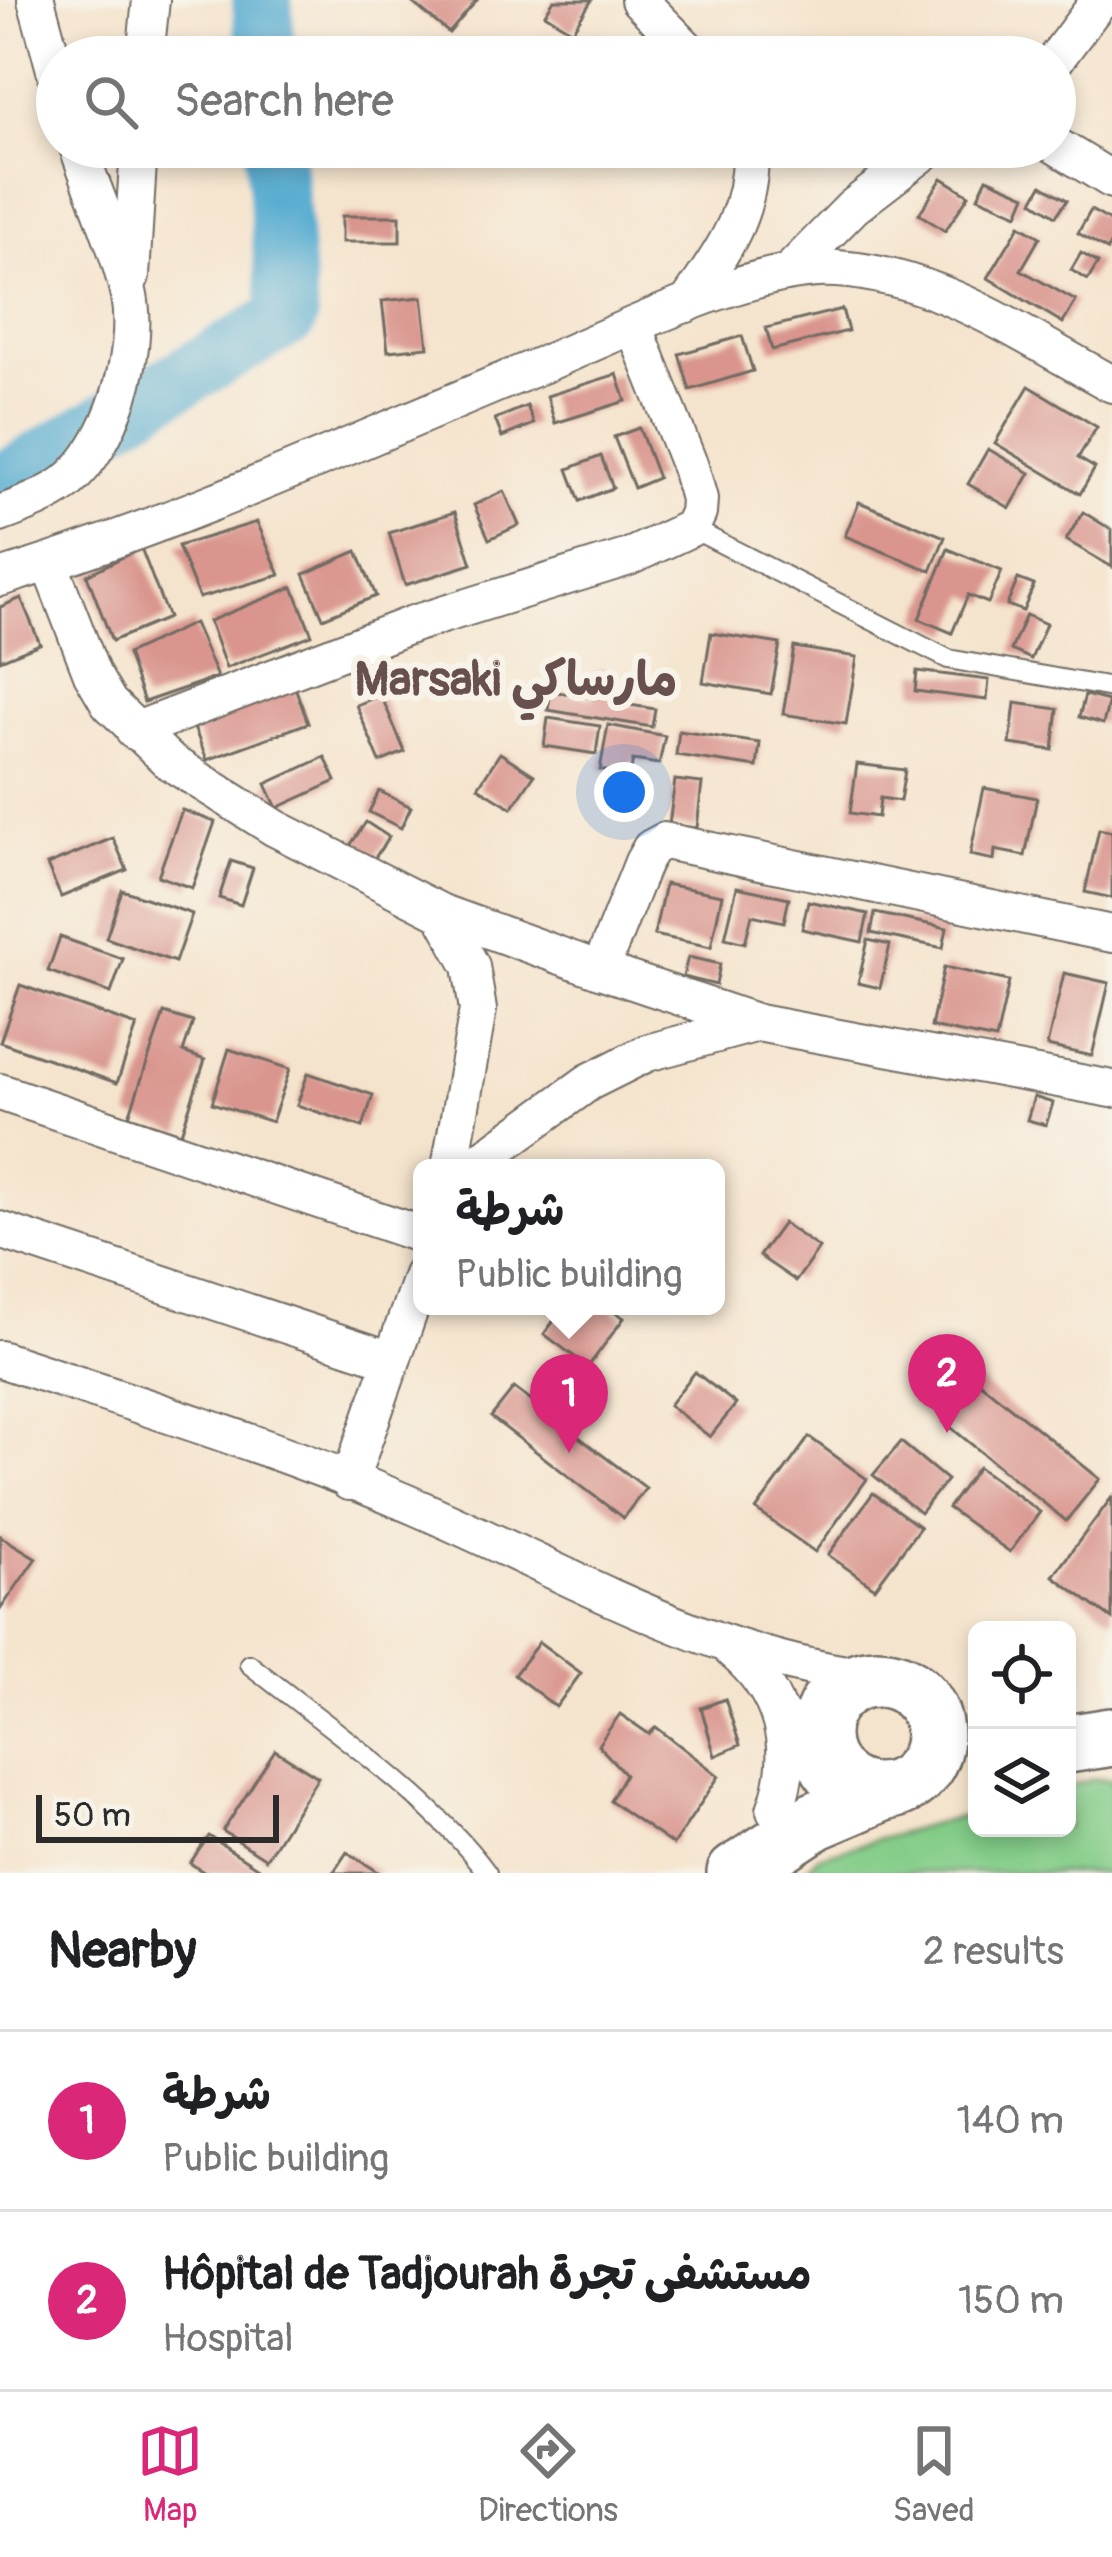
<!DOCTYPE html>
<html lang="en">
<head>
<meta charset="utf-8">
<style>
	:root { --surface:#fff; --page:#f6f6f6; --text:#202124; --muted:#757577; --line:#e0e0e0; --accent:#db2777 }
	body { margin:0; font-family:Pangolin,"Playpen Sans Arabic",sans-serif; background:var(--page); color:var(--text) }
	.controls { position:absolute; right:36px; bottom:36px; display:grid; overflow:hidden; border-radius:18px; box-shadow:0 6px 18px #0003 }
	.controls button { width:108px; height:108px; display:grid; place-items:center; padding:0; border:0; border-bottom:3px solid var(--line); background:var(--surface); color:var(--text); font:60px sans-serif }
	.scale { position:absolute; left:36px; bottom:30px; width:243px; box-sizing:border-box; padding-left:12px; border:6px solid #2b2b2b; border-top:0; font-size:33px; line-height:42px; white-space:nowrap; color:#2b2b2b; -webkit-text-stroke:9px #f7f3e8; paint-order:stroke }
	.you { position:absolute; left:624px; top:792px; width:42px; height:42px; margin:-30px; border:9px solid #fff; border-radius:50%; background:#1a73e8; box-shadow:0 0 0 18px #1a73e833 }
	.badge { display:grid; place-items:center; width:78px; height:78px; border-radius:50%; background:var(--accent); color:#fff; font-size:39px; font-weight:700 }
	.pin { position:absolute; translate:-50% -99px; filter:drop-shadow(0 3px 6px #0008) }
	.pin::after { content:''; position:absolute; top:63px; width:42px; height:36px; background:inherit; clip-path:polygon(0 0,100% 0,50% 100%) }
	.popup { position:absolute; left:413px; top:1159px; width:312px; height:156px; box-sizing:border-box; display:grid; place-content:center; border-radius:18px; background:var(--surface); filter:drop-shadow(0 3px 9px #0005); font-size:39px; white-space:nowrap; color:var(--muted) }
	.popup b { font-size:45px; color:var(--text) }
	.popup::after { content:''; position:absolute; left:50%; top:100%; margin-left:-24px; border:24px solid transparent; border-top-color:var(--surface) }
	.list { margin:0; padding:0; list-style:none }
	h2 { display:flex; justify-content:space-between; align-items:center; height:156px; margin:0; padding:0 48px; font-size:51px }
	h2 small { font-size:39px; font-weight:400; color:var(--muted) }
	.list li { display:grid; grid-template-columns:78px 1fr auto; gap:36px; align-items:center; box-sizing:border-box; height:180px; padding:0 48px; border-top:3px solid var(--line) }
	.list b { display:block; font-size:45px; white-space:nowrap }
	.list p { margin:0; font-size:39px; white-space:nowrap; color:var(--muted) }
	.list em { font-size:39px; font-style:normal; color:var(--muted) }
	.icon { flex:none; width:66px; height:66px; fill:none; stroke:currentColor; stroke-width:2; stroke-linecap:round; stroke-linejoin:round }
	.map { position:relative; flex:none; width:1112px; height:1873px; overflow:hidden }
	.search { position:absolute; background:var(--surface); box-shadow:0 6px 18px #0003; left:36px; right:36px; top:36px; height:132px; display:flex; align-items:center; gap:30px; box-sizing:border-box; padding:0 42px; border-radius:66px; color:var(--muted); font-size:45px }
	.sheet { height:516px; background:var(--surface) }
	nav { display:flex; justify-content:space-around; align-items:center; box-sizing:border-box; height:168px; border-top:3px solid var(--line); background:var(--surface); font-size:33px; color:var(--muted) }
	nav a { display:grid; justify-items:center; gap:6px }
	nav .on { color:var(--accent) }
	.map>svg:first-child { display:block }
</style>
</head>
<body>
<div class="map">
<svg width="1112" height="1873" viewBox="0 0 1112 1873">
	<rect width="100%" height="100%" fill="#f7f3e8"/>
	<filter id="ink" filterUnits="userSpaceOnUse"><feTurbulence type="fractalNoise" baseFrequency=".00833" numOctaves="2"/><feDisplacementMap in="SourceGraphic" scale="24" xChannelSelector="R" yChannelSelector="G"/><feConvolveMatrix kernelMatrix="1 2 1 2 8 2 1 2 1" color-interpolation-filters="sRGB"/></filter>
	<filter id="wash" filterUnits="userSpaceOnUse"><feTurbulence type="fractalNoise" baseFrequency=".004" numOctaves="4" result="noise"/><feDisplacementMap in="SourceGraphic" scale="48" xChannelSelector="R" yChannelSelector="G"/><feGaussianBlur stdDeviation="2.7" result="paint"/><feColorMatrix in="noise" values="0 0 0 0 0 0 0 0 0 0 0 0 0 0 0 0 0 1.4 0 .05"/><feComposite in="paint" operator="in"/></filter>
	<g filter="url(#wash)">
		<rect width="100%" height="100%" fill="#f5e4cd"/>
		<path fill="#83cc88" stroke="#577c5a" stroke-width="3" d="M1093,1779l19,1v93h-309l15,-17 159,-44v16h90v-41z"/>
		<g fill="none" stroke-linecap="round" stroke-linejoin="round">
			<g stroke="#53aad0" stroke-width="60">
				<path d="M262,0l4,57"/>
				<path d="M0,484l288,-167 -14,-170"/>
			</g>
		</g>
		<g id="blocks">
			<g fill="#d9958e">
				<path d="M409,0h68l-28,33z"/>
				<path d="M554,0h38l-20,31 -27,-17z"/>
				<path d="M942,178l27,17 -24,36 -26,-17z"/>
				<path d="M987,178l39,17 -8,19 -40,-17z"/>
				<path d="M1042,185l25,15 -11,16 -23,-15z"/>
				<path d="M1091,210l21,12v19l-5,9 -29,-17z"/>
				<rect x="342" y="216" width="58" height="26"/>
				<path d="M1020,225l20,12 -19,33 55,31 -13,22 -75,-45z"/>
				<path d="M1081,253l17,10 -10,17 -17,-10z"/>
				<path d="M422,297l6,50 -40,4 -6,-50z"/>
				<path d="M842,309l6,22 -76,19 -6,-22z"/>
				<path d="M742,336l11,35 -63,19 -11,-36z"/>
				<path d="M617,374l9,27 -71,22 -8,-27z"/>
				<path d="M1029,386l68,41 -19,31 17,10 -15,26 -85,-51z"/>
				<path d="M527,406l7,18 -32,13 -7,-18z"/>
				<path d="M639,428l19,50 -24,10 -20,-51z"/>
				<path d="M988,449l42,24 -20,35 -42,-24z"/>
				<path d="M601,456l12,32 -33,13 -12,-32z"/>
				<path d="M504,491l15,34 -30,14 -15,-34z"/>
				<path d="M859,502l86,35 -14,34 -86,-35z"/>
				<path d="M455,512l17,52 -67,21 -16,-52z"/>
				<path d="M1083,512l29,18v37l-46,-27z"/>
				<path d="M257,522l23,53 -81,23 -21,-52z"/>
				<path d="M141,548l27,70 -56,23 -25,-66z"/>
				<path d="M948,549l54,22 -14,32 -20,-8 -16,38 -33,-14z"/>
				<path d="M357,551l19,45 -53,22 -19,-44z"/>
				<path d="M1018,579l16,6 -11,26 -16,-6z"/>
				<path d="M293,587l19,48 -86,33 -17,-47z"/>
				<path d="M21,598l19,46 -40,16v-53z"/>
				<path d="M1026,615l20,9 -15,35 -20,-9z"/>
				<path d="M194,623l23,54 -73,25 -17,-48z"/>
				<path d="M711,633l69,11 -9,50 -68,-12z"/>
				<path d="M794,647l63,10 -11,67 -63,-10z"/>
				<path d="M599,669l17,2 -5,31 44,7 -3,18 -104,-17 3,-19 43,7z"/>
				<path d="M917,671l72,9 -2,20 -72,-9z"/>
				<path d="M295,687l13,36 -101,37 -14,-35z"/>
				<path d="M381,695l24,57 -25,10 -24,-57z"/>
				<path d="M1085,695l24,6 -6,23 -24,-7z"/>
				<path d="M1015,703l43,6 -5,41 -43,-6z"/>
				<path d="M548,718l52,8 -4,28 -52,-8z"/>
				<path d="M608,725l57,11 -6,28 -26,-4 -3,15 -30,-5z"/>
				<path d="M679,731l81,12 -3,24 -81,-12z"/>
				<path d="M500,753l34,22 -22,33 -34,-21z"/>
				<path d="M325,757l11,24 -59,27 -11,-24z"/>
				<path d="M857,764l48,6 -5,31 -20,-3 -2,19 -28,-4z"/>
				<path d="M675,780l27,3 -5,45 -28,-3z"/>
				<path d="M984,788l53,10 -12,58 -30,-6 -1,10 -24,-5z"/>
				<path d="M379,791l32,16 -10,21 -32,-16z"/>
				<path d="M182,810l33,12 -23,66 -34,-12z"/>
				<path d="M366,822l23,15 -17,25 -23,-15z"/>
				<path d="M1099,829l13,3v66l-27,-6z"/>
				<path d="M113,838l14,32 -66,27 -14,-32z"/>
				<path d="M231,861l22,7 -12,37 -22,-7z"/>
				<path d="M665,884l57,11 -11,52 -57,-12z"/>
				<path d="M737,887l52,11 -5,24 -32,-7 -7,28 -20,-5z"/>
				<path d="M122,890l70,24 -17,48 -69,-24z"/>
				<path d="M808,901l60,13 -6,28 -60,-13z"/>
				<path d="M875,913l72,15 -4,20 -72,-15z"/>
				<path d="M60,937l63,22 -12,34 -63,-22z"/>
				<path d="M868,940l22,5 -10,43 -22,-5z"/>
				<path d="M688,957l32,7 -4,21 -33,-8z"/>
				<path d="M944,967l65,14 -13,59 -65,-13z"/>
				<path d="M1064,973l45,10 -17,73 -45,-10z"/>
				<path d="M20,985l117,41 -20,57 -117,-41z"/>
				<path d="M164,1013l29,9 -10,30 22,8 -24,73 -52,-17z"/>
				<path d="M229,1049l61,20 -18,53 -60,-19z"/>
				<path d="M308,1073l65,22 -10,32 -66,-22z"/>
				<path d="M1034,1097l19,6 -7,22 -19,-5z"/>
				<path d="M783,1223l36,25 -23,33 -37,-25z"/>
				<path d="M565,1306h42l17,12 -36,49 -44,-33z"/>
				<path d="M695,1372l41,32 -26,33 -41,-32z"/>
				<path d="M978,1381l122,98 -34,42 -122,-99z"/>
				<path d="M514,1388l132,100 -23,30 -132,-101z"/>
				<path d="M809,1437l58,42 -52,73 -59,-42z"/>
				<path d="M901,1442l46,38 -27,33 -47,-38z"/>
				<path d="M978,1467l62,45 -30,40 -62,-44z"/>
				<path d="M873,1493l47,34 -45,61 -47,-33z"/>
				<path d="M1112,1497v122l-59,-43z"/>
				<path d="M0,1536l36,22 -36,52z"/>
				<path d="M539,1642l42,31 -25,34 -42,-32z"/>
				<path d="M725,1699l15,46 -25,11 -14,-48z"/>
				<path d="M620,1714l29,20 7,-7 63,49 -46,69 -63,-44 15,-27 -27,-29z"/>
				<path d="M275,1750l43,27 -52,82 -43,-28z"/>
				<path d="M209,1836l57,37h-61l-15,-10z"/>
				<path d="M347,1852l33,21h-47z"/>
			</g>
		</g>
	</g>
	<g filter="url(#ink)">
		<use href="#blocks" fill-opacity="0" stroke="#726c64" stroke-width="3"/>
		<g fill="none" stroke-linecap="round" stroke-linejoin="round">
			<g stroke="#726c64" stroke-width="22">
				<g id="lane">
					<path d="M691,528l257,131 164,29"/>
					<path d="M249,1664c76,61 181,131 238,209"/>
				</g>
			</g>
			<g stroke="#726c64" stroke-width="40">
				<g id="street">
					<path d="M36,0l21,77"/>
					<path d="M639,0l56,57"/>
					<path d="M145,57l6,-57"/>
					<path d="M1055,60l45,-60"/>
					<path d="M1055,145l57,35"/>
					<path d="M791,270l62,-63 78,-60"/>
					<path d="M131,276l8,-129"/>
					<path d="M687,304c36,-54 65,-89 63,-157"/>
					<path d="M0,514c21,-8 49,-18 67,-32 45,-37 73,-129 62,-186 -10,-48 -35,-102 -51,-149"/>
					<path d="M49,563l43,111 17,29 61,59 105,66 167,85 158,57 43,-108 8,-14 13,-7 448,93"/>
					<path d="M0,578c186,-57 364,-140 544,-214 77,-32 212,-101 293,-95 101,6 188,68 275,115"/>
					<path d="M134,731l279,-107 216,-67 62,-29 7,-15 1,-14 -9,-32 -56,-141"/>
					<path d="M442,913l29,53 7,44 -28,158"/>
					<path d="M600,970l158,53"/>
					<path d="M0,1092l422,143"/>
					<path d="M470,1168l119,-86 58,-29 111,-30 354,66"/>
					<path d="M0,1230l392,130"/>
					<path d="M0,1359c141,47 286,91 423,151 149,65 287,149 452,168"/>
					<path d="M349,1482l73,-207"/>
					<path d="M732,1650c50,41 66,99 43,160"/>
					<path d="M780,1714l18,16 21,8"/>
				</g>
			</g>
			<g stroke="#726c64" stroke-width="62">
				<g id="primary">
					<circle cx="877" cy="1735" r="57"/>
					<path d="M1067,1744l45,-7"/>
					<path d="M736,1873l79,-52 68,-29"/>
				</g>
			</g>
			<use href="#lane" stroke="#fff" stroke-width="18"/>
			<use href="#street" stroke="#fff" stroke-width="36"/>
			<use href="#primary" stroke="#fff" stroke-width="57"/>
		</g>
	</g>
	<g text-anchor="middle" dominant-baseline="central" stroke-width="12" stroke-linejoin="round" paint-order="stroke">
		<g font-size="48" font-weight="bold" fill="#68504e" stroke="#f7f3e8">
			<text x="516" y="680">Marsaki مارساكي</text>
		</g>
	</g>
</svg>
<div class="controls">
<button><svg class="icon" aria-label="locate" viewBox="0 0 24 24"><circle cx="12" cy="12" r="6"/><path d="M12 2v4M12 18v4M2 12h4M18 12h4"/></svg></button>
<button><svg class="icon" aria-label="layers" viewBox="0 0 24 24"><path d="M12 4l9 5-9 5-9-5zM3 14l9 5 9-5"/></svg></button>
</div>
<div class="scale">50 m</div>
<div class="you"></div>
<div class="pin badge" style="left:569px;top:1453px">1</div>
<div class="popup"><b>شرطة</b>Public building</div>
<div class="pin badge" style="left:947px;top:1433px">2</div>
<div class="search"><svg class="icon" aria-label="search" viewBox="0 0 24 24"><circle cx="10" cy="10" r="6"/><path d="M15 15l6 6"/></svg>Search here</div>
</div>
<section class="sheet">
<h2>Nearby<small>2 results</small></h2>
<ul class="list">
<li><span class="badge">1</span><div><b>شرطة</b><p>Public building</p></div><em>140 m</em></li>
<li><span class="badge">2</span><div><b>Hôpital de Tadjourah مستشفى تجرة</b><p>Hospital</p></div><em>150 m</em></li>
</ul>
</section>
<nav>
<a class="on"><svg class="icon" aria-label="map" viewBox="0 0 24 24"><path d="M3 6l6-2 6 2 6-2v14l-6 2-6-2-6 2zM9 4v14M15 6v14"/></svg>Map</a>
<a><svg class="icon" aria-label="directions" viewBox="0 0 24 24"><path d="M12 3l9 9-9 9-9-9zM9 14v-3h6M13 9l2 2-2 2"/></svg>Directions</a>
<a><svg class="icon" aria-label="saved" viewBox="0 0 24 24"><path d="M7 4h10v16l-5-4-5 4z"/></svg>Saved</a>
</nav>
</body>
</html>
